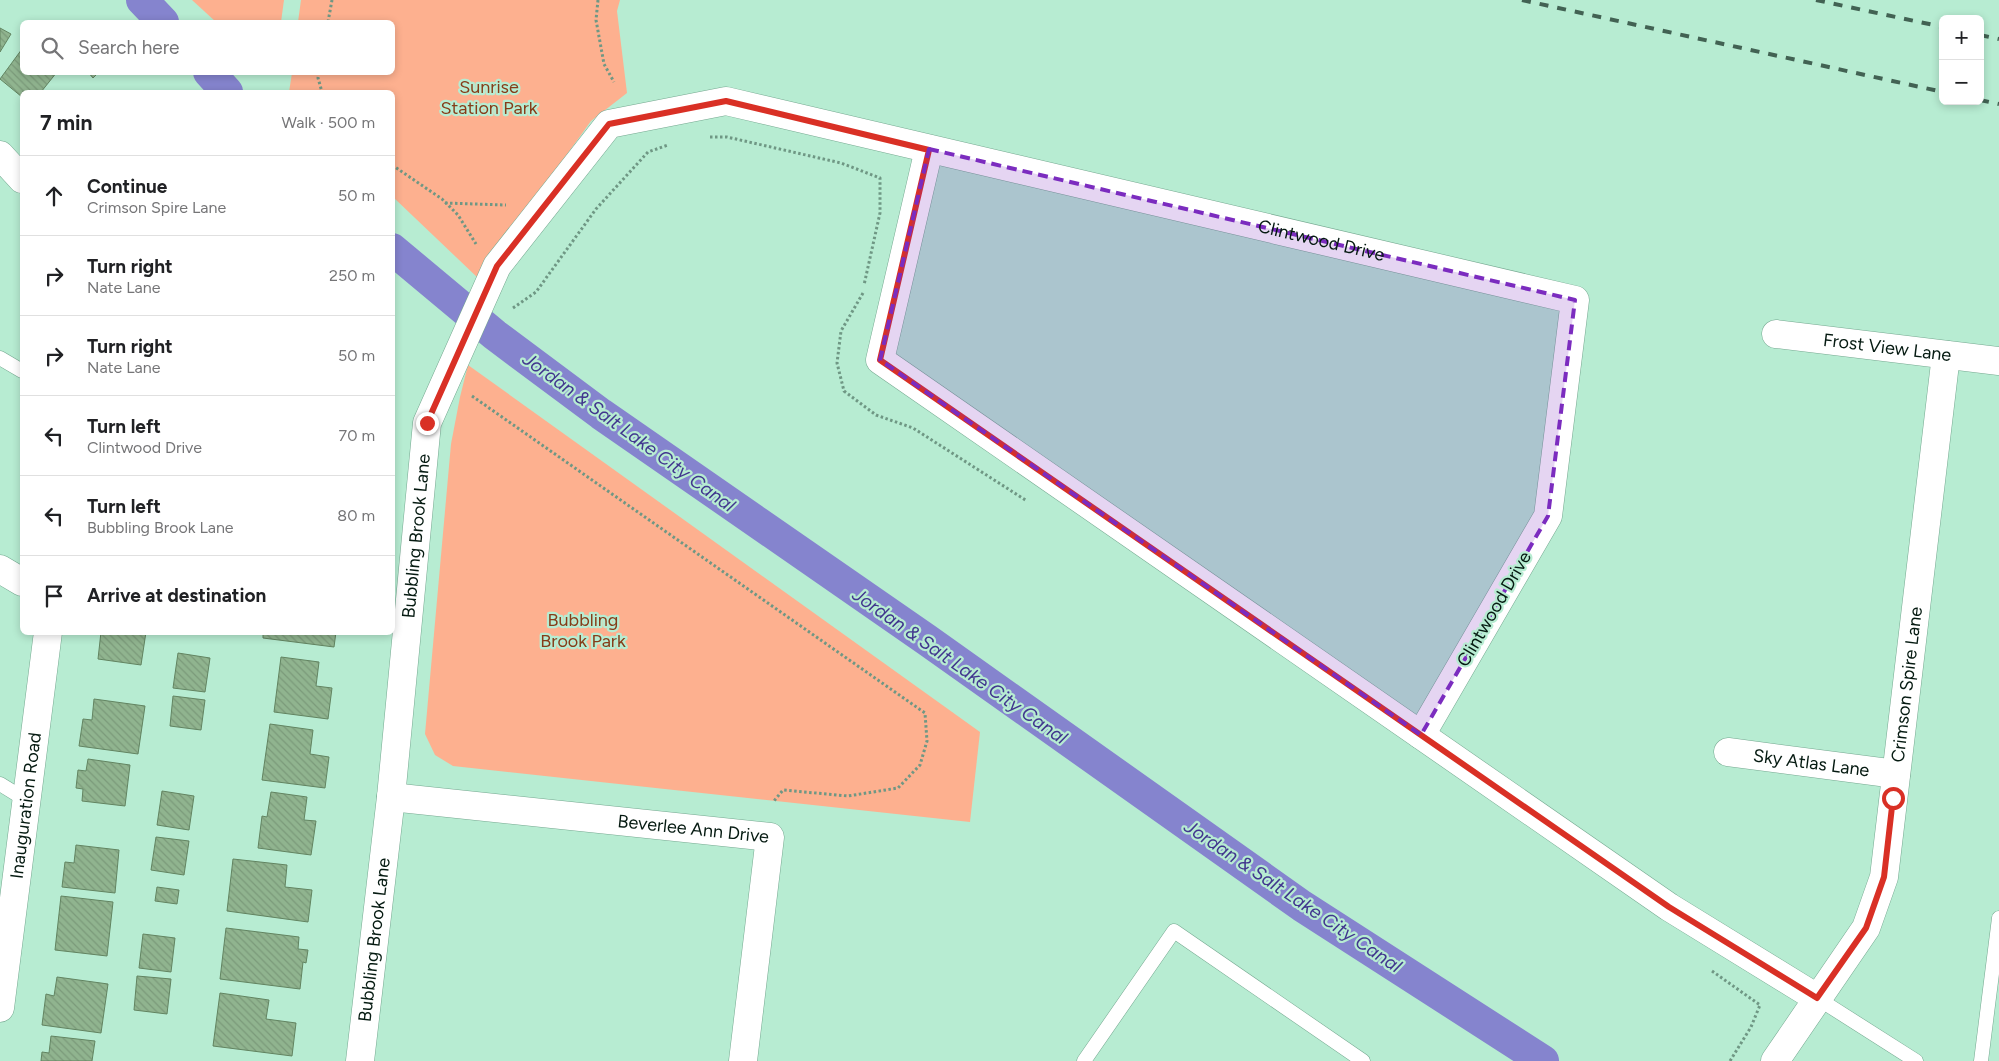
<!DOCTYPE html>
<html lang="en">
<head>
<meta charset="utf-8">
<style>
	:root { --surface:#fff; --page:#f6f6f6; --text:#202124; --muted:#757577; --line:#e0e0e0 }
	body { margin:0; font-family:Figtree,sans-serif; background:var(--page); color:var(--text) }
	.controls { position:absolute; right:15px; top:15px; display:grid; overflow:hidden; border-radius:8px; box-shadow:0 2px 8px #0003 }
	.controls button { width:45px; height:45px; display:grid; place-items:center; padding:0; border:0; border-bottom:1px solid var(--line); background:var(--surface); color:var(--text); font:25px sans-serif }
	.stop { position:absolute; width:15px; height:15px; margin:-11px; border:4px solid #d93025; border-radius:50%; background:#fff }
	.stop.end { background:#d93025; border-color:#fff; box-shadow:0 1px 5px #0008 }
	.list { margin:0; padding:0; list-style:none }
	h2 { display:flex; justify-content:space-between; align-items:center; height:65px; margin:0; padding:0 20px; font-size:21px }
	h2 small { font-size:16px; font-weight:400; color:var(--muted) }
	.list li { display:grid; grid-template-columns:32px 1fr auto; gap:15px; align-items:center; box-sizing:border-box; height:80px; padding:0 20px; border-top:1px solid var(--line) }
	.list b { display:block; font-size:19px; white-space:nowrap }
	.list p { margin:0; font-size:16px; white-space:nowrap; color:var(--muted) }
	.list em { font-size:16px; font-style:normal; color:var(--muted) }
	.icon { flex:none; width:28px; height:28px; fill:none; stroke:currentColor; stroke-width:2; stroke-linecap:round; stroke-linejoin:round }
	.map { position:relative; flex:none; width:1999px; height:1061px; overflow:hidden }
	.search { position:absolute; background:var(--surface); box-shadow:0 2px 8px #0003; left:20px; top:20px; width:375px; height:55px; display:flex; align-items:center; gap:12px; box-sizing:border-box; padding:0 18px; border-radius:8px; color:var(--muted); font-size:19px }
	.panel { position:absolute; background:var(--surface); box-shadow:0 2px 8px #0003; left:20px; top:90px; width:375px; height:545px; border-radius:8px }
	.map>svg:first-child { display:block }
</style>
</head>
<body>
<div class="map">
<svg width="1999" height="1061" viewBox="0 0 1999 1061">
	<defs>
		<pattern id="building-back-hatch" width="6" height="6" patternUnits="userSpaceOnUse" patternTransform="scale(1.25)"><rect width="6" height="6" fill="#90b48f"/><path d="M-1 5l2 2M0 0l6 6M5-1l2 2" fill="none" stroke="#7b9a7a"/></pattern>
	</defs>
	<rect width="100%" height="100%" fill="#b7ecd2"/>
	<g fill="#fdb08f">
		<path d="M192,0h92l-3,22h-65z"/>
		<path d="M301,0h319l-3,11 10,82 -36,28 -113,157 -85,-81 -1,-105h-103l3,-19 100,-1v-50h-94z"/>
		<path d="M468,365l512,367 -10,90 -517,-56 -18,-11 -10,-21 26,-290 9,-47z"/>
	</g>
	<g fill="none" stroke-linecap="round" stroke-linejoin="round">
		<g stroke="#8584ce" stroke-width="32">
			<path d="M142,0l21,22"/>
			<path d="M209,72l18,20"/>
			<path d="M392,249l103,86 106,79 326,226 375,266 241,155"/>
		</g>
	</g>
	<g fill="url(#building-back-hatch)" stroke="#628461">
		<path d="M0,28l11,6 -11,18z"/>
		<path d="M22,49v23h35l-16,20h-19v5l-22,-18z"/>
		<path d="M88,72h11l-6,6z"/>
		<path d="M101,632h45l-5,33 -43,-6z"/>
		<path d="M263,632h73l-2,15 -71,-9z"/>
		<path d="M178,653l32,5 -5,34 -32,-4z"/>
		<path d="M281,657l38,5 -3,24 16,2 -4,31 -54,-7z"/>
		<path d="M173,696l32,4 -4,30 -31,-4z"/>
		<path d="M94,699l51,7 -7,48 -59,-8 4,-27 9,1z"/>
		<path d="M270,724l43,6 -3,24 19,3 -4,31 -63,-8z"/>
		<path d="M88,759l42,6 -5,41 -43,-5 1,-12 -7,-1 2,-18 8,1z"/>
		<path d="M162,791l32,5 -5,34 -32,-5z"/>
		<path d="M271,792l36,5 -3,23 12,1 -5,34 -53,-7 4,-32 5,1z"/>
		<path d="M156,837l33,4 -5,34 -33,-5z"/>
		<path d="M76,845l43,5 -4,43 -53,-6 3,-25 9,1z"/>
		<path d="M233,859l54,6 -2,22 27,3 -4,32 -81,-11z"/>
		<path d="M157,887l22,3 -2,14 -22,-3z"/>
		<path d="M61,896l52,6 -6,54 -52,-6z"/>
		<path d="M226,928l73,9 -1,12 10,1 -2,13 -3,-1 -3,27 -80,-10z"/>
		<path d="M143,934l32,4 -4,34 -32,-4z"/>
		<path d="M137,976l34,3 -4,35 -33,-4z"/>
		<path d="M57,977l51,7 -7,49 -59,-8 4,-31 8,2z"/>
		<path d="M220,993l49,7 -3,19 30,4 -4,33 -79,-10z"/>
		<path d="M51,1036l44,5 -3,20h-51l1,-9 7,1z"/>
	</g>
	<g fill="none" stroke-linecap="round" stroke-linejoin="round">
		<g stroke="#75a890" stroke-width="15">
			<g id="lane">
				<path d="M0,358l22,13"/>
				<path d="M0,784l26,16"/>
				<path d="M1817,998l99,63"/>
				<path d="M1084,1061l90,-130 189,130"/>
				<path d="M1981,1061l18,-143"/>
			</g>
		</g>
		<g stroke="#75a890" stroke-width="29">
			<g id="street">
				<path d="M929,149l-49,211 789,547 148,91"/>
				<path d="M0,155l22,24"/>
				<path id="s1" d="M1776,334l223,27"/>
				<path d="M0,569l22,13"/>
				<path id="s2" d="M1728,752l168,22"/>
				<path id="s3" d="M391,797l379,40 -27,224"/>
				<path id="s4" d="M0,1008l48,-376"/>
				<path id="s5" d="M360,1061l31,-264 36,-374 70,-157 112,-142 117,-23 849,199 -27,216 -127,219"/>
				<path id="s6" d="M1775,1061l91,-133 18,-51 62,-522"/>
			</g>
		</g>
		<g stroke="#6f9784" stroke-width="3" stroke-dasharray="2.5 2.5" stroke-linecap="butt">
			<path d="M598,0l-2,20 8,44 10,18"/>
			<path d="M328,22l4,-22"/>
			<path d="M319,72l-1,6 4,14"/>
			<path d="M710,137h17l114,26 39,15v35l-16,72"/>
			<path d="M392,165l50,34 16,16 18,29"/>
			<path d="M445,203l61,2"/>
			<path d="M863,293l-22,38 -4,32 7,28 32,24 37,13 114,73"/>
			<path d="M513,308l23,-16 60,-83 52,-57 20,-7"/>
			<path d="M472,396l453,317 2,28 -7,24 -22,23 -50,8 -65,-6 -9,11"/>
			<path d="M1712,971l48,34 -9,22 -21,34"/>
		</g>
		<use href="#lane" stroke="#fff" stroke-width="14"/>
		<use href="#street" stroke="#fff" stroke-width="28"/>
		<g stroke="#426253" stroke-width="4" stroke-dasharray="9 9" stroke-linecap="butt">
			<path d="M1522,0l421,92"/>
			<path d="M1816,0l127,27"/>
			<path d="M1980,35l19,4"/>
			<path d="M1980,100l19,4"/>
		</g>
	</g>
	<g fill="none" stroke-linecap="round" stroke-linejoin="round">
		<path stroke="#d93025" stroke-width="6" d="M427,423l70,-157 112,-142 117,-23 203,49 -49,210 789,547 148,91 49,-70 18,-51 9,-79"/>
	</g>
	<path fill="#7b2cbf" fill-opacity="0.2" stroke="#7b2cbf" stroke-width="4" stroke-dasharray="10 6" stroke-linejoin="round" d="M929,149l646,151 -27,216 -127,219 -541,-375z"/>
	<g text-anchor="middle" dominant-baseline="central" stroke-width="4.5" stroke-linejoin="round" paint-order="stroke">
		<g font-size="18" fill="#853c18" stroke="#b7ecd2">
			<text x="489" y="87">Sunrise<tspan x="489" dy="21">Station Park</tspan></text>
			<text x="583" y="620">Bubbling<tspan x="583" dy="21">Brook Park</tspan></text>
		</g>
		<g font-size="18" fill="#051a11" stroke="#b7ecd2">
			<text stroke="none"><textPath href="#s5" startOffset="1725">Clintwood Drive</textPath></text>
			<text stroke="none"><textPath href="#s1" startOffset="112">Frost View Lane</textPath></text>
			<text stroke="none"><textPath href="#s5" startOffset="528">Bubbling Brook Lane</textPath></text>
			<text transform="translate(1494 609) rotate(-60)">Clintwood Drive</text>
			<text stroke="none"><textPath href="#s6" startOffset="409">Crimson Spire Lane</textPath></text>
			<text stroke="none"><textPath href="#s2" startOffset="84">Sky Atlas Lane</textPath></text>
			<text stroke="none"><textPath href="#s4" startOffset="204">Inauguration Road</textPath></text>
			<text stroke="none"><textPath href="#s3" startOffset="304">Beverlee Ann Drive</textPath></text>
			<text stroke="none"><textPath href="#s5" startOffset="122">Bubbling Brook Lane</textPath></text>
		</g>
		<g font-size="19" font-style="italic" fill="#41368e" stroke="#b7ecd2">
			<text transform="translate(629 432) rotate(36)">Jordan &amp; Salt Lake City Canal</text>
			<text transform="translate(960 666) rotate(35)">Jordan &amp; Salt Lake City Canal</text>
			<text transform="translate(1293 896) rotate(34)">Jordan &amp; Salt Lake City Canal</text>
		</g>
	</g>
</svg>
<div class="controls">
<button>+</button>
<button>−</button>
</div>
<div class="stop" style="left:1893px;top:798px"></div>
<div class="stop end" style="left:427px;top:423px"></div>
<div class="search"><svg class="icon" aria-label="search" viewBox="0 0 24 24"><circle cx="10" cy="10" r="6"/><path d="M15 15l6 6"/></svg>Search here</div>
<section class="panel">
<h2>7 min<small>Walk · 500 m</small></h2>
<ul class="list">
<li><svg class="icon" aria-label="ahead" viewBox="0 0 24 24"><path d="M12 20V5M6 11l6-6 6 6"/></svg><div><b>Continue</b><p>Crimson Spire Lane</p></div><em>50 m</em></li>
<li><svg class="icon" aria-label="right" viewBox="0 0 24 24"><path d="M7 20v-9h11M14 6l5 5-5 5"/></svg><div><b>Turn right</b><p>Nate Lane</p></div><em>250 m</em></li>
<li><svg class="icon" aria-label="right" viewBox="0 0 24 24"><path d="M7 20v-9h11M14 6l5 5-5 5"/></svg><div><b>Turn right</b><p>Nate Lane</p></div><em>50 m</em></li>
<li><svg class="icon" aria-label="left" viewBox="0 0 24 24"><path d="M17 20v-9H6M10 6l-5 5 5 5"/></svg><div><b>Turn left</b><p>Clintwood Drive</p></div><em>70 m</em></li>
<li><svg class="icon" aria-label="left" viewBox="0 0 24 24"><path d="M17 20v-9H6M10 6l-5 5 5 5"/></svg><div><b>Turn left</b><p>Bubbling Brook Lane</p></div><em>80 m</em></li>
<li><svg class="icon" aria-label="arrive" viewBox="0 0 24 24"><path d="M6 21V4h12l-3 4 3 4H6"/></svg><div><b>Arrive at destination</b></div></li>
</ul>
</section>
</div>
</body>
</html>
